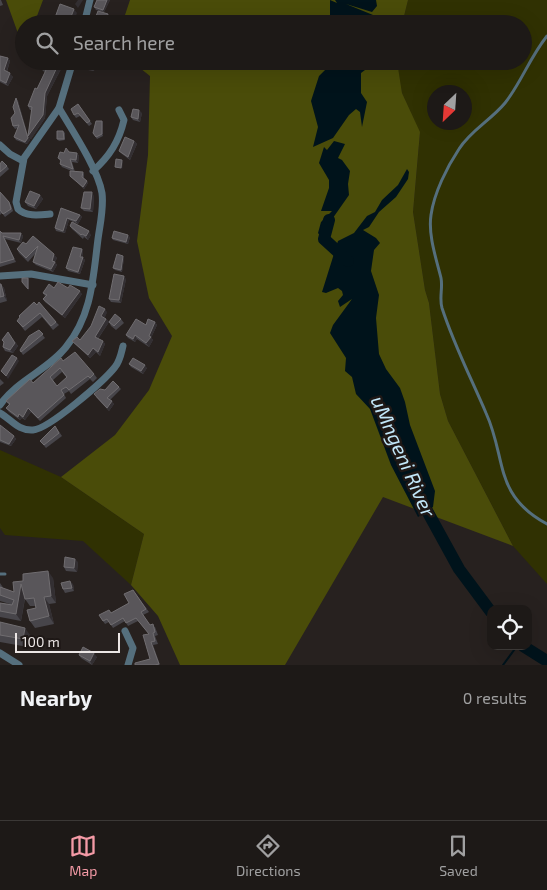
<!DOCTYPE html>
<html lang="en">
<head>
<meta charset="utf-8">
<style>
	:root { --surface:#1d1917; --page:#2a2624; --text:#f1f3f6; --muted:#a0a0a1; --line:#3b3836; --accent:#f49aa6 }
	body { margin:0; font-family:"Exo 2",sans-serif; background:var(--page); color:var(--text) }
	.controls { position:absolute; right:15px; bottom:15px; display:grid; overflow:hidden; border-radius:10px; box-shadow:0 5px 20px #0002 }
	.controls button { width:45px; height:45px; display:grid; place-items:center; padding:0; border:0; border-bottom:1px solid var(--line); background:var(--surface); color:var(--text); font:25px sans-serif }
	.compass { position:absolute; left:427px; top:85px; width:45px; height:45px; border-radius:50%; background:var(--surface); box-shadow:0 5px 20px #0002; rotate:205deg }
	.scale { position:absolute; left:15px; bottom:12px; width:105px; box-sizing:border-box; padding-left:5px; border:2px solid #ebe6e5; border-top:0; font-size:14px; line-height:18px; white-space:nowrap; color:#ebe6e5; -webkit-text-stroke:4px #1e1816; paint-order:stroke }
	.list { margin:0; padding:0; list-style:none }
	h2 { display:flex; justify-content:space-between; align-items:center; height:65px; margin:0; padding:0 20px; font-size:21px }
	h2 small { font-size:16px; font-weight:400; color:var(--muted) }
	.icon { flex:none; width:28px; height:28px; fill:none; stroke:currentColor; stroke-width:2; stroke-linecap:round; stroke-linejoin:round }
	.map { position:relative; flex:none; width:547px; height:665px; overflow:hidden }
	.search { position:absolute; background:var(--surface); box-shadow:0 5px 20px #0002; left:15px; right:15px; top:15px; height:55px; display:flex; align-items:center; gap:12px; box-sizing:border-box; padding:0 18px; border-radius:28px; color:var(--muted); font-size:19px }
	.sheet { height:155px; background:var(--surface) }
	nav { display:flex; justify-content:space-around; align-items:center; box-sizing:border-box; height:70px; border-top:1px solid var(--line); background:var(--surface); font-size:14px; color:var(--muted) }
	nav a { display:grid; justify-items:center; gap:2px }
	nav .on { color:var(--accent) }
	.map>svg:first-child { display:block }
</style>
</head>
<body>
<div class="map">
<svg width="547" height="665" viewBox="0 0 547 665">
	<rect width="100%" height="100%" fill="#27211f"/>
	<g fill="#303102" fill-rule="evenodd">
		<path d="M408,0h139v584l-34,-38 -65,-125 -8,-27 -11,-91 -4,-13 -12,-78 7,-79 -18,-40 -5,-29v-3h126v-37h-121zM434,92h30v30h-30z"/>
		<path d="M0,450l61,27 83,57 -13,51 -48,-44 -78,-6 -5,-7z"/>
	</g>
	<g fill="#4a4c09">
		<path d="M6,0h37l-9,24h-10v26z"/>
		<path d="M130,0h278l-6,24h-280z"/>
		<path d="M131,61h266l5,32 18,39 -7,80 12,78 4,13 11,91 8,27 65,125 -130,-49 -98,168h-105l-22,-49 -27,-31 13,-51 -83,-57 54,-42 34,-45 23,-54 -23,-38 -12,-57 11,-86 2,-79z"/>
	</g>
	<g fill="#00131b">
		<path d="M330,0l7,3 -2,-3h41l1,6 -5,6 -26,-8 27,11 -4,9h-26l3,-5 -3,1v4h-13z"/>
		<path d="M327,61h38v9l-4,3v20l6,9 -5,25 -2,-15 -4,-3 -7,6 -16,23 -20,9 5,-20 -7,-26 8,-25 9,-9z"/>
		<path d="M334,141l11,3 -7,14 4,2 8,11 -2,13 1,11 -21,30 -2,9 -5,3 -3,-4 3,-11 11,-11h-11l8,-23v-8l-10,-17 5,-16 3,3z"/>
		<path d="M407,169l2,3 -1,7 -12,18 -17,15 -10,15 -6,3 13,8 4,5 -6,7 -3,21 8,24 -3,23 3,36 7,15 14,19 5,14 5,23 25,66 -2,16 -15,10 -27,-52 -21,-56 -14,-15 -4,-17 -7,-6 1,-13 -16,-25 3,-8 19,-26 -12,8 -2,-6 5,-6 -1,-4 -4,-3 -12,5 -4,-1 16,-51 16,-8 13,-17 8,-4 7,-12 16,-15z"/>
	</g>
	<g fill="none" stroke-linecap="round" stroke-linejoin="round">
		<path stroke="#00131b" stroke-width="2" d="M503,665l14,-19"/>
		<g stroke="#00131b" stroke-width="12">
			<path d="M329,220l-5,19 24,22"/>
			<path d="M420,498l39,71 32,43"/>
			<path d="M523,646l24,15"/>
		</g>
		<g stroke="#556f7d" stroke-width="3">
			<path d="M547,36c-17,21 -26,47 -42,67 -14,17 -35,28 -46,46 -12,18 -25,44 -28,66 -3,20 5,43 10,63 2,10 -2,20 1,30 12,37 29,70 44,105 21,46 7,82 61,111"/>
			<path d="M0,574h5"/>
		</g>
		<g stroke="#556f7d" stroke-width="7">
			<path d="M84,24l6,-24"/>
			<path d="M0,145l10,9 13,7"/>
			<path d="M93,171c17,-15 26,-30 31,-51l-5,-10"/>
			<path d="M50,214c-10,1 -24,3 -32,-5l-2,-7 8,-44 35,-50"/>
			<path d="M0,276l31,-2 62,11"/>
			<path d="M0,405c17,-25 48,-35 66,-58 26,-32 27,-69 32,-108 2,-15 6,-31 4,-46 -4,-24 -30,-63 -43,-85l14,-47"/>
			<path d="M0,413c12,7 18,18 33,17 16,-1 71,-49 82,-63 5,-6 6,-13 8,-21"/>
			<path d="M125,631l8,17 -5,17"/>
			<path d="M0,653l19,12"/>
		</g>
	</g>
	<g fill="#47454a" fill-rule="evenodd">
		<path d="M0,0h1l2,5 -3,1z"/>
		<path d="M97,0h13l-6,12 -8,-2 -2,-3z"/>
		<path d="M0,56l8,2 2,3 -3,11 6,5 -5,9 -8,-4z"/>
		<path d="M43,61h12l-1,3 4,1 3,4 -14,27 -2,22 -14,21 -3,-3 2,4 -3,4 -11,-4 -2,-3 4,-9 -3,1 -2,-3 3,-28 2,3 10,35 4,-26h-2l-2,-4 9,-17 8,-17 -2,-1 -2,-3z"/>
		<path d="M87,61h11l-1,6 -2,-1 -1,5 -6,-1 -2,-3z"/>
		<path d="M78,104l14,20 -3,2 -9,-10 -4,2 -2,-3z"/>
		<path d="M142,113l-2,9 -7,-2 -2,-3z"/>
		<path d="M102,121l1,2v13l-6,3 -4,-6z"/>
		<path d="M63,131l2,2v7l-6,1 -2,-2z"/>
		<path d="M134,141l3,3 -7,16 -8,-6 -3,-3z"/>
		<path d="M69,152l8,1 2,3 -1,7 -6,-1 3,10h8l1,2v4l4,5 -4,6 -14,-13 4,-4 -12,-5 -2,-3 1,-2 -3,-4 6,-5z"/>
		<path d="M0,164l7,2 2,3 -9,8z"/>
		<path d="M0,192l11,13 2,6 -8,6 -3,-4 -2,2z"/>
		<path d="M40,195l3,4 -7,10 -8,-3 -3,-4z"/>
		<path d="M94,196l-1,16 -9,-1 -3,-3z"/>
		<path d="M61,208l19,7 2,2 -4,7 -9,-4 -4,13 -9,-2 -1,-3z"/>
		<path d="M70,226l21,9 -3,5 -4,-3 -1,2 -11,-10z"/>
		<path d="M0,231l2,2h19l2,3 -2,7 -16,-4 11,23 -16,5z"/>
		<path d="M33,236l24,22 -2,4 2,3 -4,7 -17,-7 -3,-3 2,-8 -7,8 -9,-9 -2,-4 9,-5z"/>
		<path d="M130,237l-2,7 -15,-4 -1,-2z"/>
		<path d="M82,249l1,3 -1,5 3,3 -5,14 -12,-3 -2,-3z"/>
		<path d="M124,258l-2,14 -7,-2 -2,-2z"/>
		<path d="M126,279l-5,24 -10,-1 -2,-3z"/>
		<path d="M0,284l4,4 3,13 -7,2z"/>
		<path d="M54,288h14l14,6 -17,24 -20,-16 -2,-3 2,-3 -2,-3z"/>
		<path d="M34,302l22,20 3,3 -6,5 -11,-13 -17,14 -8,-10z"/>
		<path d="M107,312l-3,6 2,1 3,3 -11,17 5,2 2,3 -5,12 -4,-4 -6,6 -15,-14 -3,-3 8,-1z"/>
		<path d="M121,319l3,4 -8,7 -5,-4 -2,-4z"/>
		<path d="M155,322l2,3 -6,13 2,2 -4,7 -12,-8 -2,3 -7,-4 -2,-3 20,-10z"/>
		<path d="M39,330l6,8 -22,17 -2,-3z"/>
		<path d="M10,335l8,11 -5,7 -8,-2 -2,-4 1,-4 -2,-3z"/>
		<path d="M63,361l31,13 3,4 -4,4 -3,-3 -19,15 -2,-3 -5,3 2,4 -26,23 -9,-9 -6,8 -3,-2 -2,2 -11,-8 -3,-4 3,-3 -3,-4 27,-18zM62,372l5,6 -10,8 -4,-6z"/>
		<path d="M129,364l18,4 -4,6 -12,-7z"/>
		<path d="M0,379l4,4 -4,3z"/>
		<path d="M119,387l2,2 -11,11 4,4 -5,7 -13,-14 9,-7z"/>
		<path d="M0,425l14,11 2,3 -5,7 -11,-4z"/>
		<path d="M55,426l7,10 -16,12 -6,-7z"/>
		<path d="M78,562l-1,10 -11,-1 -2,-4z"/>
		<path d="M53,578l3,25 -7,1 5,20 -19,4 -5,-7 6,-13 -1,-2h-5l-5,-7 -4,22 -21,-4v-14l10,1 -10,-3v-18l4,6 10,3z"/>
		<path d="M73,584l1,7 -9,2 -2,-4z"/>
		<path d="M133,590l16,22 -6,3 7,10 5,2 3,8 -3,1 3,8 -5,1 7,20h-25l15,-6 -1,-25 -11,-13 -10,5 -3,-5 -12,7 -4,-6 -4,2 -6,-9 12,-2 18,-10z"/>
		<path d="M0,622l30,13 -2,12 -28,-5z"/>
		<path d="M79,655l18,2 -5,8 -11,-7z"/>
	</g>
	<g fill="#332f32">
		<path d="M78,0h5l-5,8 -3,-4z"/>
		<path d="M107,0h3l-6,12 -1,-2z"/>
		<path d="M74,9l3,4 -4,11 -4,-2z"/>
		<path d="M108,14l3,3 -2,6 -3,-3z"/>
		<path d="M103,18l2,4v2h-4z"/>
		<path d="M8,58l2,3 -4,12 -2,-3z"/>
		<path d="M95,61h3l-1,6 -2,-3z"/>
		<path d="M92,63l3,3 -1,5 -3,-3z"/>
		<path d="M58,65l3,4 -14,27 -2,22 -14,21 -3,-3 2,4 -3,4 -2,-2 -9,-44 2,3 10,35 17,-43z"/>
		<path d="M10,73l3,4 -5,9 -2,-3z"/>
		<path d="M139,110l3,3 -2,9 -2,-3z"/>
		<path d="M102,121l1,2v13l-1,-2z"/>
		<path d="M134,141l3,3 -7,16 -2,-3z"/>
		<path d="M77,153l2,3 -1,7 -2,-3z"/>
		<path d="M122,160l1,2 -1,8 -1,-2z"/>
		<path d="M87,181l1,2 -4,6 -1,-2z"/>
		<path d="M92,192l2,4 -1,16 -3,-3z"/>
		<path d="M40,195l3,4 -7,10 -2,-3z"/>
		<path d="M80,215l2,2 -4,7 -2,-3z"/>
		<path d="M67,218l2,2 -4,13 -2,-2z"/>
		<path d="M89,231l2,4 -3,5 -2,-4z"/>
		<path d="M21,233l2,3 -2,7 -2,-3z"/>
		<path d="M128,235l2,2 -2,7 -2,-2z"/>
		<path d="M82,249l1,3 -1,7 -2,-2z"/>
		<path d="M54,254l3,4 -2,4 2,3 -4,7 -2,-3z"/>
		<path d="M123,256l1,2 -2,14 -1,-2z"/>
		<path d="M83,257l2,3 -5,14 -2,-2z"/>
		<path d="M124,276l2,3 -5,24 -2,-3z"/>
		<path d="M28,278l1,1v12l-1,-2z"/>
		<path d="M1,284l3,4 3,13 -3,-5z"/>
		<path d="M80,291l2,3 -17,24 -3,-3z"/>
		<path d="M105,309l2,3 -3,8 -3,-4z"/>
		<path d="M106,319l3,3 -12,18 -2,-3z"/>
		<path d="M155,322l2,3 -6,13 2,2 -4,7 -3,-4z"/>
		<path d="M8,332l10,14 -5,7 -3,-3z"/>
		<path d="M135,335l2,4 -2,3 -2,-3z"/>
		<path d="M103,341l2,3 -5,12 -2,-4z"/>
		<path d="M93,348l3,4 -6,6 -2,-3z"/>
		<path d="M17,358l2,3 -11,18 -2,-3z"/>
		<path d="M145,365l2,3 -4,6 -2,-3z"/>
		<path d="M112,401l2,3 -5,7 -2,-3z"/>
		<path d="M28,408l3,4 -6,8 -2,-3z"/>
		<path d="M19,414l3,4 -2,2 -2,-3z"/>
		<path d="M14,436l2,3 -5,7 -2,-2z"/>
		<path d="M75,559l3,3 -1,10 -3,-4z"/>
		<path d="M48,571l5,7 3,25 -5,-7z"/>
		<path d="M70,581l3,3 1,7 -2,-3z"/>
		<path d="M21,584l5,7 -5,30 -5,-7z"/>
		<path d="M44,597l5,7 5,20 -5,-8z"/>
		<path d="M25,628l5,7 -2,12 -5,-8z"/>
		<path d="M151,642l2,3 7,20 -1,-1z"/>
		<path d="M94,653l3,4 -5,8 -2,-4z"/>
	</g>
	<g fill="#59565a" stroke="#706d70" fill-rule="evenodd">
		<path d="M97,0h10l-4,10 -9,-3z"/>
		<path d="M60,4l14,5 -5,13 6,2h-18l-4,-1z"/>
		<path d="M98,11l10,3 -2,6 -3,-2 -2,6h-8z"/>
		<path d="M0,56l8,2 -4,12 6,3 -4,10 -6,-3z"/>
		<path d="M43,61h9l-1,1 7,3 -13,28 -2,22 -15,21 4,-29 -4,-1 7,-18 2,1 9,-19 -5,-2z"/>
		<path d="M88,61h7v3l-3,-1 -1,5 -5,-1z"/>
		<path d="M16,98l12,40 -3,4 -11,-5 5,-12 -6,1 -2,-8 4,-5 -2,-6z"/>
		<path d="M78,104l12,17 -3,2 -9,-10 -4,2 -3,-6z"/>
		<path d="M133,109l6,1 -1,9 -7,-2z"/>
		<path d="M96,121h6v13l-6,3 -3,-4z"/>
		<path d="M57,131h6l1,8h-7z"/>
		<path d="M125,137l9,4 -6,16 -9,-6z"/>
		<path d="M66,148l3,4 8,1 -1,7 -6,-1 3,10 -13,-5 1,-4 -3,-2 2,-6 4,1z"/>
		<path d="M116,159l6,1 -1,8 -6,-1z"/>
		<path d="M2,161l5,5 -7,6v-8z"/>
		<path d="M70,171l13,1 -1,5 5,4 -4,6 -13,-11z"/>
		<path d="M30,191l10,4 -6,11 -9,-4z"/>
		<path d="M0,192l9,10 2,7 -8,5 -3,-4z"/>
		<path d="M84,192h8l-2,17 -9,-1z"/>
		<path d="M61,208l19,7 -4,6 -9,-3 -4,13 -8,-3z"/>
		<path d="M72,222l17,9 -3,5 -4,-2 -1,1 -11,-9z"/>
		<path d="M0,231l2,2h19l-2,7 -16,-4 11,23 -14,4z"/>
		<path d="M114,231l14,4 -2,7 -14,-4z"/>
		<path d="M33,236l21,18 -2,7 3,1 -4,7 -18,-7 5,-16 -12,12 -9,-9 6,-7 3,2z"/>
		<path d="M73,247l9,2 -2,8h3l-5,15 -12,-4z"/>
		<path d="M117,254l6,2 -2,14 -8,-2z"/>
		<path d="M114,274l10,2 -5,24 -10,-1z"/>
		<path d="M22,278h6v11l-6,-7z"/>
		<path d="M58,282l10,6 2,-3 10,6 -18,24 -19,-16 4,-4 -4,-2 6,-9 5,4z"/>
		<path d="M0,284h1l3,12 -4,1z"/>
		<path d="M34,302l3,3 2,-3 17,20 -5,4 -11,-13 -17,14 -6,-6 3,-4 -1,-1z"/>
		<path d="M99,306l6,3 -4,7 5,3 -11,18 8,4 -5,11 -5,-4 -5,7 -16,-14 5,-4 3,3 11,-14z"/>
		<path d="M115,314l6,5 -7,7 -5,-4z"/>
		<path d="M136,319l10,6 2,-6 7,3 -6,14 2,1 -5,6 -11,-8 -2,4 -7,-4z"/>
		<path d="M39,330l4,4 -22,18 -1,-2 9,-14z"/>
		<path d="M8,332l7,11 -5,7 -7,-3 1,-5 -2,-2z"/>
		<path d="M75,352l19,22 -4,4 -2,-2 -19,14 -3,-3 -5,3 3,5 -26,23 -10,-10 -5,9 -4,-3 -1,3 -12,-9 4,-4 -4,-3 24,-22 3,4 28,-25 2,3zM60,368l7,9 -10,9 -7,-9z"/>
		<path d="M12,355l5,3 -11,18 -5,-5z"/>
		<path d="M133,358l12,7 -4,6 -12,-7z"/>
		<path d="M113,381l6,6 -12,11 5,3 -5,7 -13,-14 6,-5 5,1z"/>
		<path d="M0,425l14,11 -5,8 -9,-4z"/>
		<path d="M55,426l4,7 -15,12 -4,-4z"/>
		<path d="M65,557l10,2 -1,9 -10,-1z"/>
		<path d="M48,571l3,25 -7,1 5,19 -19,5 -3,-11 9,-2 -2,-10 -9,1 -4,-15 -5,30 -16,-3v-8l12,2 2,-5 -14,-5v-8l14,5 -1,-10 10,-1v-7z"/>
		<path d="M70,581l2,7 -9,1 -2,-6z"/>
		<path d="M133,590l13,19 -5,3 9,13 3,-1 2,8 -2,1 2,8 -4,1 8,22 -4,1h-20v-2l15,-4 -7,-24 6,-1 -13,-16 -10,5 -3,-5 -12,7 -4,-6 -4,2 -4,-6 10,-5 2,3 18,-10 -5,-9z"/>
		<path d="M0,622l25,6 -2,11 -23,-4z"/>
		<path d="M83,647l11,6 -4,8 -11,-6z"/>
	</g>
	<g text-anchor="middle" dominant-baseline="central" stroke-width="5" stroke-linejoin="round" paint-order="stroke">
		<g font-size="20" font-style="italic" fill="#c2e7f9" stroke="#1e1816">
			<text transform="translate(404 456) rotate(66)">uMngeni River</text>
		</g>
	</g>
</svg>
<div class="controls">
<button><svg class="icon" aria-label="locate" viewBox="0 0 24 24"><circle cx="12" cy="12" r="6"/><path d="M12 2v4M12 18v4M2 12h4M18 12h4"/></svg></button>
</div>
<svg class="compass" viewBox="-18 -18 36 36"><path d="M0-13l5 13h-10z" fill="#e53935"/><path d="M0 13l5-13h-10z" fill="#a0a0a1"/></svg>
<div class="scale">100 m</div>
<div class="search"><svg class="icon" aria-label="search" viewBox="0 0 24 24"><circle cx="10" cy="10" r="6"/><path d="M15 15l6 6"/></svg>Search here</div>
</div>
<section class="sheet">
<h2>Nearby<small>0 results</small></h2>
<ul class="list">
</ul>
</section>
<nav>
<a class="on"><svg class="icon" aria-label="map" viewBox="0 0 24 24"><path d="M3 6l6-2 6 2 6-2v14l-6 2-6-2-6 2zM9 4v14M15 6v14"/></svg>Map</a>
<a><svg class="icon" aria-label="directions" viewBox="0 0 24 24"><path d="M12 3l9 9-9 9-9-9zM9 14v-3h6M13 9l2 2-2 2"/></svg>Directions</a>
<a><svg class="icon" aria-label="saved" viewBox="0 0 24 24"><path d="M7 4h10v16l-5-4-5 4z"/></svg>Saved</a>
</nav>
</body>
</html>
